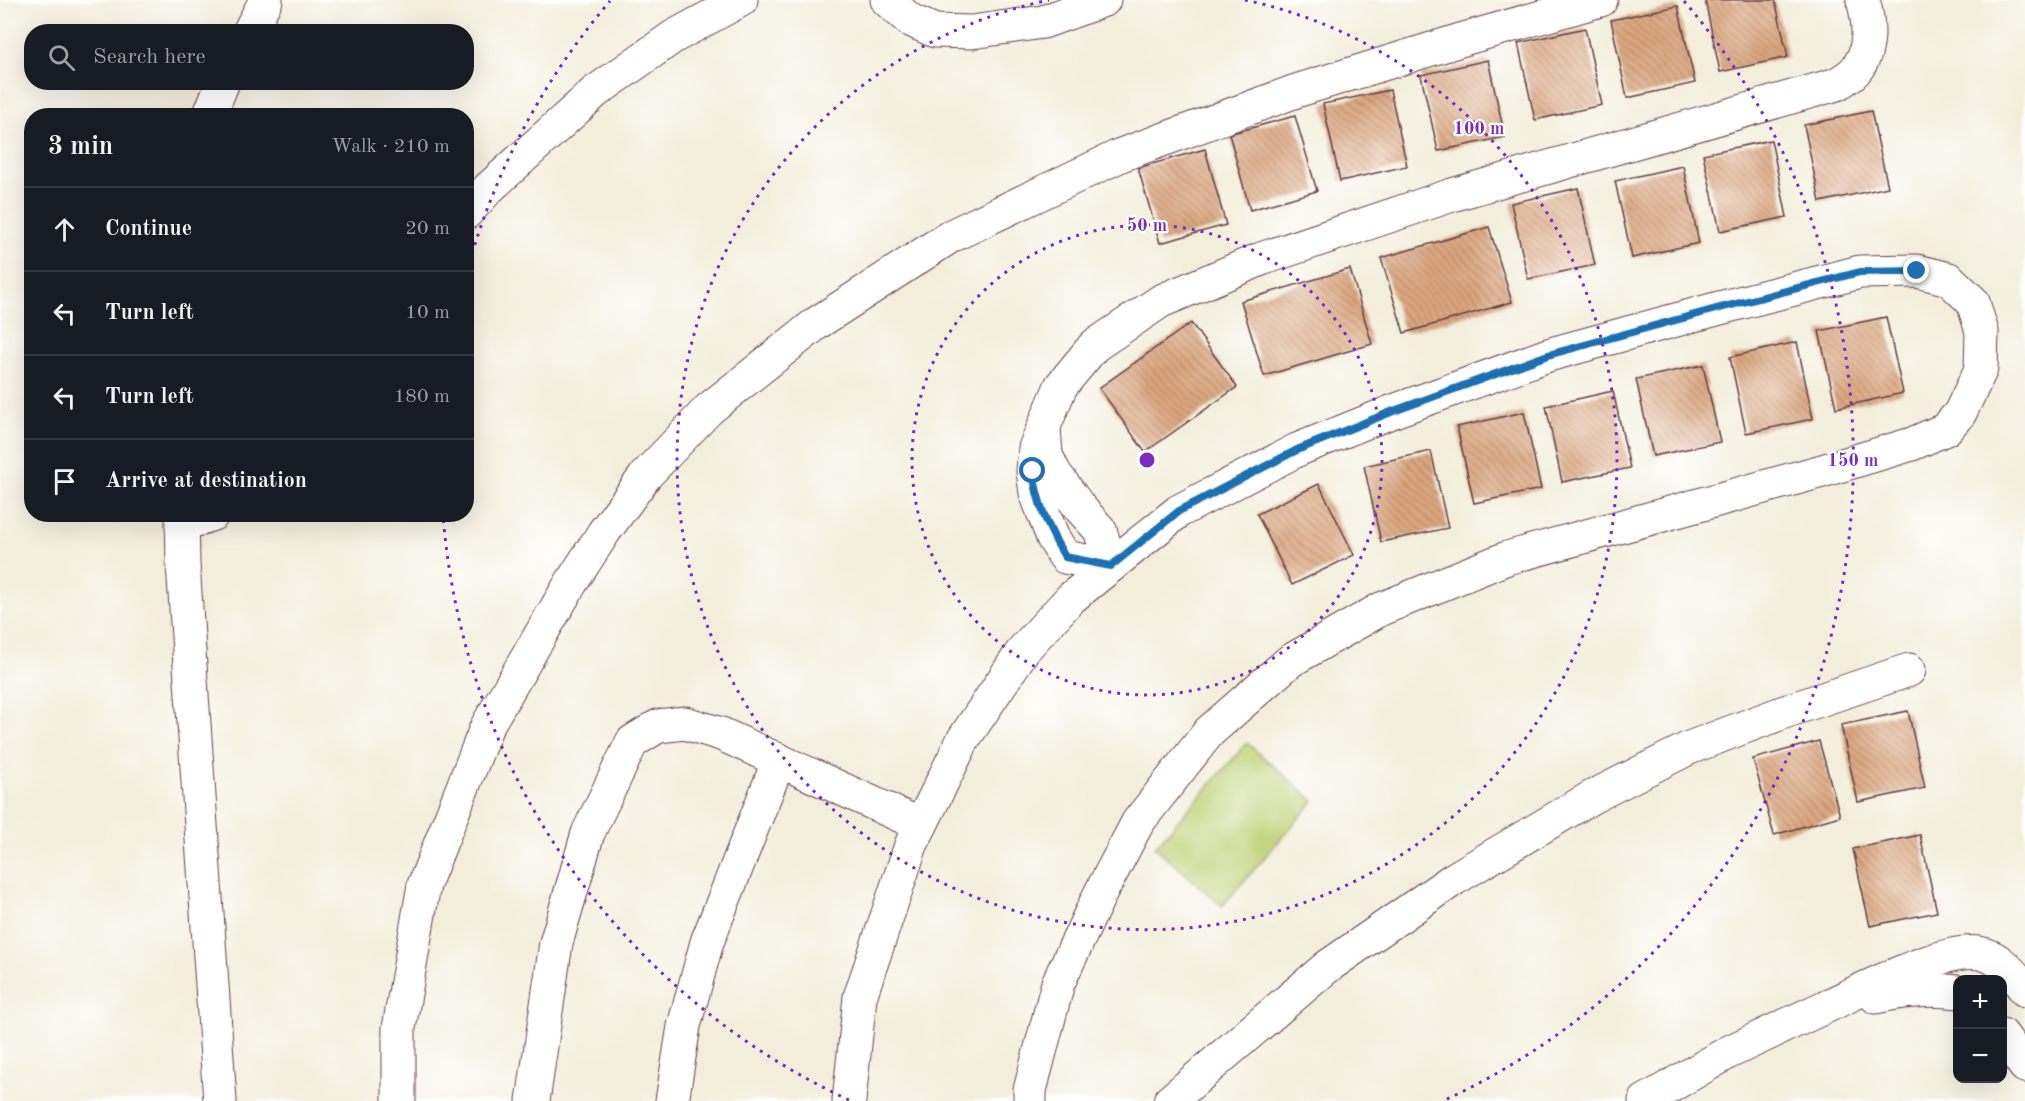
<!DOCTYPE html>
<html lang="en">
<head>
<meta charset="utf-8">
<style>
	:root { --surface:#171b24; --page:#242831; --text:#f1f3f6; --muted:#9ea1a6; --line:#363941 }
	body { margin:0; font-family:"Old Standard TT",serif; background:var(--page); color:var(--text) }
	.controls { position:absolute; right:18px; bottom:18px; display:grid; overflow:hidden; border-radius:12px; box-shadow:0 6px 24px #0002 }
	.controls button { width:54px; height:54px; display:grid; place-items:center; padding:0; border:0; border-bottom:2px solid var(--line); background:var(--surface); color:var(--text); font:30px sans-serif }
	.stop { position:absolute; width:18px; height:18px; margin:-14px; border:4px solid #1f6fb2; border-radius:50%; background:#fff }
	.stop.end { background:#1f6fb2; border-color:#fff; box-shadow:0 2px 6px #0008 }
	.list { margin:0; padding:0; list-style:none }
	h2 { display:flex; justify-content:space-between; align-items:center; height:78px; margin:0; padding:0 24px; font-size:26px }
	h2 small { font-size:20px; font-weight:400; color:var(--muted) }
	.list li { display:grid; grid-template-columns:39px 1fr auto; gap:18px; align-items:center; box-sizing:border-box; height:84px; padding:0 24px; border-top:2px solid var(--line) }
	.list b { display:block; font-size:22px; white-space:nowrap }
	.list em { font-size:20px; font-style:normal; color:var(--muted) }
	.icon { flex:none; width:33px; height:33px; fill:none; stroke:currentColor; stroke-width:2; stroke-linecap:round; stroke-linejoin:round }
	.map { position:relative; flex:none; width:2025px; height:1101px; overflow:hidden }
	.search { position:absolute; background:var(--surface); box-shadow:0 6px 24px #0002; left:24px; top:24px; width:450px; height:66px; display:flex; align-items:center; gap:15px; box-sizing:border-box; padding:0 21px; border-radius:24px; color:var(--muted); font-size:22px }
	.panel { position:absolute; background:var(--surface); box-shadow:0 6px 24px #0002; left:24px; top:108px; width:450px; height:414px; border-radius:24px }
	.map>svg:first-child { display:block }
</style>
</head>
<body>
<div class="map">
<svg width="2025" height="1101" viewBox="0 0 2025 1101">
	<defs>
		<pattern id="building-back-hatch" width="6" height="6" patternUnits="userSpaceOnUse" patternTransform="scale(1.5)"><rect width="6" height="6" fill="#dba780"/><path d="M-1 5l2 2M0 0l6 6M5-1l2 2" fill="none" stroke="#b48769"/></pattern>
	</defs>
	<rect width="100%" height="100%" fill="#fff"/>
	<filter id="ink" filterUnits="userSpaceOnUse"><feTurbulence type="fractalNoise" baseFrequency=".0167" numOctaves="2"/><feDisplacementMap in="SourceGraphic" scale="12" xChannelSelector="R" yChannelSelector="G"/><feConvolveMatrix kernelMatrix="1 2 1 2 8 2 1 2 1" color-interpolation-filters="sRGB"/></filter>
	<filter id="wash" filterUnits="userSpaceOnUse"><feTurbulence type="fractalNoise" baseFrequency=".008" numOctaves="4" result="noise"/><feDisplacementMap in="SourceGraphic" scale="24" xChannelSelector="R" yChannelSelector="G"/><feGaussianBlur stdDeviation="1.35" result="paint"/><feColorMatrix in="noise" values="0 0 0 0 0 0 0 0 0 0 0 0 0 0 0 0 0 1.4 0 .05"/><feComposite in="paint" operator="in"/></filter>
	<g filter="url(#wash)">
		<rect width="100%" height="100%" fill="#f3eedb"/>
		<path fill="#bdcf72" stroke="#84774e" stroke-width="1.5" d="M1247,743l67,58 -92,105 -67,-59z"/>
		<g id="blocks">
			<g fill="url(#building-back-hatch)">
				<path d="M1705,0h70l13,57 -68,15z"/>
				<path d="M1678,6l17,77 -68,15 -16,-78z"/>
				<path d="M1585,28l17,77 -67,15 -17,-77z"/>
				<path d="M1488,60l17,77 -67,14 -17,-76z"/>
				<path d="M1390,90l17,76 -67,15 -17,-77z"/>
				<path d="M1871,111l17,76 -68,15 -16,-77z"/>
				<path d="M1295,116l22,75 -67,19 -21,-76z"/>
				<path d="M1771,140l16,77 -67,14 -17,-77z"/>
				<path d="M1205,149l21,76 -66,18 -22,-75z"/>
				<path d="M1683,166l16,77 -67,15 -17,-77z"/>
				<path d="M1578,188l17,77 -67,14 -17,-76z"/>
				<path d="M1489,227l23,75 -108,31 -23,-75z"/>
				<path d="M1350,269l22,75 -108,32 -23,-75z"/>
				<path d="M1886,317l17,76 -67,15 -17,-77z"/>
				<path d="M1191,323l46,64 -92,65 -46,-64z"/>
				<path d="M1797,342l16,77 -67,14 -16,-76z"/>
				<path d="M1703,365l17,77 -67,14 -17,-77z"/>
				<path d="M1613,391l17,77 -68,14 -16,-76z"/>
				<path d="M1524,412l17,77 -67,14 -17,-76z"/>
				<path d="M1431,451l17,77 -67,14 -17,-76z"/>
				<path d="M1319,484l35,71 -62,30 -35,-71z"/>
				<path d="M1908,711l17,77 -67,14 -17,-77z"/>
				<path d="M1819,741l21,75 -66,19 -21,-76z"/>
				<path d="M1920,835l17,77 -67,14 -17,-77z"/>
			</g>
		</g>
	</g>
	<g filter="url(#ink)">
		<use href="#blocks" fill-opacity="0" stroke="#633e45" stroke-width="1.5"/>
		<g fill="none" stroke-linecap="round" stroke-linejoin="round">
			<g stroke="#633e45" stroke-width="35">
				<g id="street">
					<path d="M887,0l23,20 25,11 37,1 71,-10 61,-22"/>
					<path d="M249,32l17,-32"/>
					<path d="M209,116l14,-34"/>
					<path d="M466,213l23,-25 106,-96 78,-55 68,-37"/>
					<path d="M1044,426l2,29 8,17 26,36 20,22 11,36 -46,-9 -12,-19 -17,-45 -3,-22 2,-23 26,-62 33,-40 67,-45 100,-42 191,-64 385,-111c5,-3 11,-7 16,-11 19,-19 17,-49 10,-73"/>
					<path d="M182,514l1,50 37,537"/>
					<path d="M182,525l31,-11"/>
					<path d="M399,1101v-73l25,-143 63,-159 84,-143 33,-51 42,-57 63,-66 108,-86 134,-87 170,-81 175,-64 171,-53 134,-38"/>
					<path d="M533,1101l23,-158 32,-110 44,-91 26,-16 27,-3 36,11 200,91"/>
					<path d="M672,1101l12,-75 23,-84 72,-182"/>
					<path d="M849,1101l11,-104 51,-152 52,-105 61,-91 47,-51 108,-87 118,-61 94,-38 157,-57 168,-46 144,-37 57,-1 32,8 24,23 9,30 -1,37 -21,44 -14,16 -34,15 -90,27 -315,87 -126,51 -91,52 -81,71 -71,90 -39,74 -41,87 -28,107v11"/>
					<path d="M1170,1101l157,-134 127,-88 138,-82 97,-49 98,-37 122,-41"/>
					<path d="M1645,1101l84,-49 98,-46"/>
				</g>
			</g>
			<g stroke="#633e45" stroke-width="35">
				<g id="secondary">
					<path d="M1876,997c27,-6 53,-9 82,-5"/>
					<path d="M1827,1006c33,-15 117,-59 152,-53 20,3 35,21 46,37"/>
					<path d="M2002,1035l23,31"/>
				</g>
			</g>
			<use href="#street" stroke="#fff" stroke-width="33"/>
			<use href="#secondary" stroke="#fff" stroke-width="33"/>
		</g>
	</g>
	<g fill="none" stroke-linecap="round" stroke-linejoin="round" filter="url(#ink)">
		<path stroke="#1f6fb2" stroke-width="8" d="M1033,471c4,31 16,60 32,86l46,9 68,-55 118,-61 94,-38 157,-57 168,-46 144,-37 57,-1"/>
	</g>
	<g fill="none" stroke="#7b2cbf" stroke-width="3" stroke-dasharray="3 6">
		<circle cx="1147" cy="460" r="235"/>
		<path d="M1245 0A470 470 0 1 1 1049 0"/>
		<path d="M849 1100A706 706 0 0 1 443 515M467 271A706 706 0 0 1 610 1M1684 1A706 706 0 0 1 1445 1100"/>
	</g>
	<circle cx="1147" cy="460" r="9" fill="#7b2cbf" stroke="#fff" stroke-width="3"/>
	<g font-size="18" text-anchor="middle" font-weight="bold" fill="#7b2cbf" stroke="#fff" stroke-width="4.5" stroke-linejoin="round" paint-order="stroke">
		<text x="1479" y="134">100 m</text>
		<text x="1147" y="231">50 m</text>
		<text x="1853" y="466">150 m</text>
	</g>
</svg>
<div class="controls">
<button>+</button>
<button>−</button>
</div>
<div class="stop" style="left:1033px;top:471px"></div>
<div class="stop end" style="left:1917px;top:271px"></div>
<div class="search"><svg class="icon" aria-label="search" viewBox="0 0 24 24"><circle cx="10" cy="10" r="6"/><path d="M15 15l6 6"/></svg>Search here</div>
<section class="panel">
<h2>3 min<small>Walk · 210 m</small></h2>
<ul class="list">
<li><svg class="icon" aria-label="ahead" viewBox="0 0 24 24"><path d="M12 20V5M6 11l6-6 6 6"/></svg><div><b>Continue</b></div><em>20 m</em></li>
<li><svg class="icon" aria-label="left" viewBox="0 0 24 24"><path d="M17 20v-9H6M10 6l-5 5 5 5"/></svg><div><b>Turn left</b></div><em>10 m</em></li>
<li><svg class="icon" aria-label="left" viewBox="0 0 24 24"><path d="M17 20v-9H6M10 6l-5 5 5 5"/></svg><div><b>Turn left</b></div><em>180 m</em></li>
<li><svg class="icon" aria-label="arrive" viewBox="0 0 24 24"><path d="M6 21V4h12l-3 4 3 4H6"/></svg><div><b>Arrive at destination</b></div></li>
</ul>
</section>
</div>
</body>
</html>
